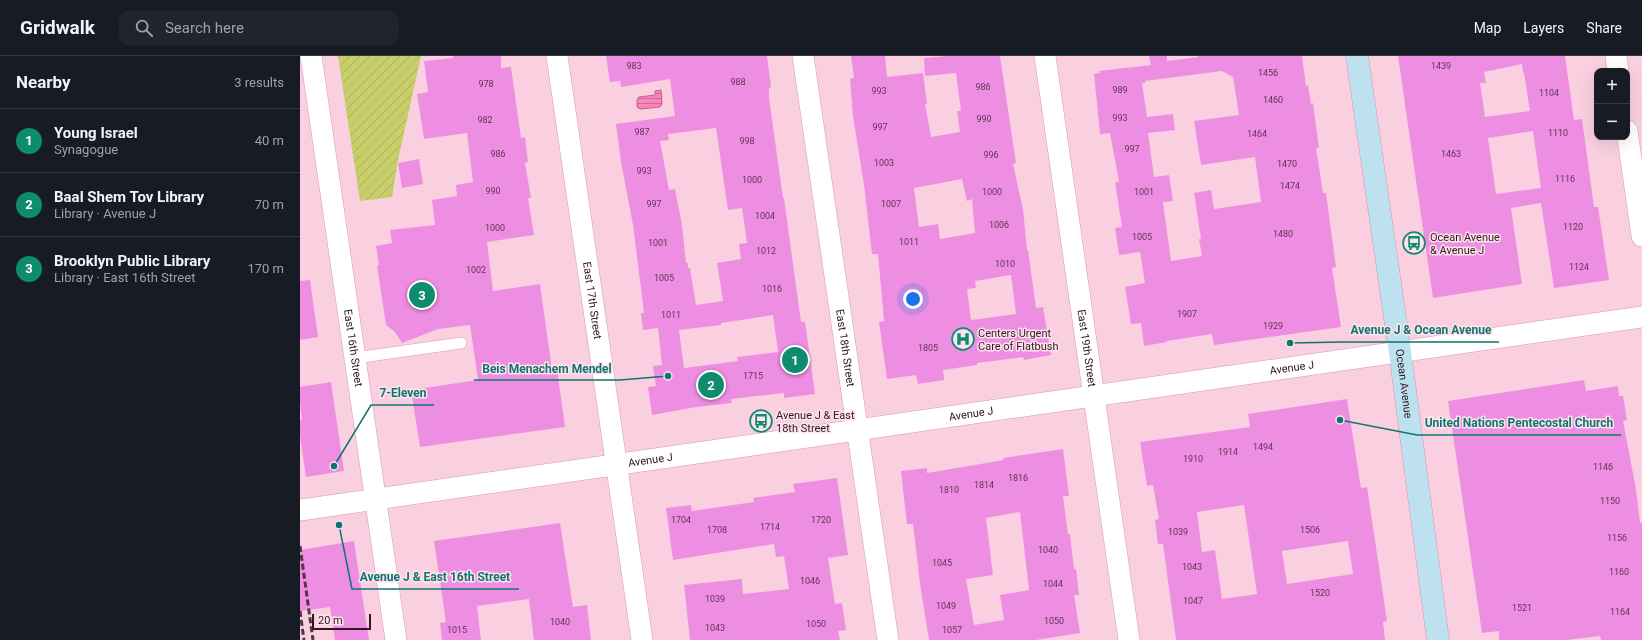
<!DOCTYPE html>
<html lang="en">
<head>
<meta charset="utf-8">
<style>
	:root { --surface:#171b24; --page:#20242c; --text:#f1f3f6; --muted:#9ea1a6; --line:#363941; --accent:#0f8c70 }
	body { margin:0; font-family:Roboto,sans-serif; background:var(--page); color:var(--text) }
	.controls { position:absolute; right:12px; top:12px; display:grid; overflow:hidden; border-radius:8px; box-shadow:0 4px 16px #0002 }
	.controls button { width:36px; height:36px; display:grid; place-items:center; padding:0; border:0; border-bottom:1px solid var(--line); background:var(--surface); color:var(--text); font:20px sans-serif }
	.scale { position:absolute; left:12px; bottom:10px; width:59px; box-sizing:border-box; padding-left:4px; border:2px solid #301723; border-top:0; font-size:11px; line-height:14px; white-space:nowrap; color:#301723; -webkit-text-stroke:3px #fee2ed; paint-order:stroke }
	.you { position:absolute; left:613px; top:243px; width:14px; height:14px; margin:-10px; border:3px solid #fff; border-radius:50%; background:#1a73e8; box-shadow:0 0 0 6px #1a73e833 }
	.badge { display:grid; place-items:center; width:26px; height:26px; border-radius:50%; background:var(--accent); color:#fff; font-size:13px; font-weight:700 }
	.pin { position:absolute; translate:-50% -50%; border:2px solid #fff; box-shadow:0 1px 4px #0006 }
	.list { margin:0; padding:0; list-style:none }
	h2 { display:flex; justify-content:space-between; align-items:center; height:52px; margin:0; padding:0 16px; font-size:17px }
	h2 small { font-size:13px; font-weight:400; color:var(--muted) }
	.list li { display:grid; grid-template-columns:26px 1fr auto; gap:12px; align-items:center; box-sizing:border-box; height:64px; padding:0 16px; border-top:1px solid var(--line) }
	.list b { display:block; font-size:15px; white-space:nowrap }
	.list p { margin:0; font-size:13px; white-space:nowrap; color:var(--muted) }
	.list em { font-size:13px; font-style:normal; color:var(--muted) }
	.icon { flex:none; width:22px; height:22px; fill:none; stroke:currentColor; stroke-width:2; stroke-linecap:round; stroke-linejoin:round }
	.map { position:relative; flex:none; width:1342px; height:584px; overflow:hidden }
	header { display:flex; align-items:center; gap:24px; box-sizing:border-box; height:56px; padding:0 20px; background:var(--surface); border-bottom:1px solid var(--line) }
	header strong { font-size:19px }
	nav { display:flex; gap:22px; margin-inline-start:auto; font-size:14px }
	.search { width:280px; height:36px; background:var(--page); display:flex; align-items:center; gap:10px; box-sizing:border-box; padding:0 14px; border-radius:12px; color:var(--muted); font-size:15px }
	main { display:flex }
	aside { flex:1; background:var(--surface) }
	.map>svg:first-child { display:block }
</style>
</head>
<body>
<header>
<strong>Gridwalk</strong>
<div class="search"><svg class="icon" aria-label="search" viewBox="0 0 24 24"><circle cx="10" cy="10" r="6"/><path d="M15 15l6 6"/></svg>Search here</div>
<nav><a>Map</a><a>Layers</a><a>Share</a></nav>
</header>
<main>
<aside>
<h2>Nearby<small>3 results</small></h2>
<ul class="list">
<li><span class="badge">1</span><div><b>Young Israel</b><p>Synagogue</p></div><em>40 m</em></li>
<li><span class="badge">2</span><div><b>Baal Shem Tov Library</b><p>Library · Avenue J</p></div><em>70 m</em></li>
<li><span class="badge">3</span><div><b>Brooklyn Public Library</b><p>Library · East 16th Street</p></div><em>170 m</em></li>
</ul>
</aside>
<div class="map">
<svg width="1342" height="584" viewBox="0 0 1342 584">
	<defs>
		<pattern id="garden-furrows" width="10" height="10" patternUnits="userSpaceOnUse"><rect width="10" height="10" fill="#c7cd69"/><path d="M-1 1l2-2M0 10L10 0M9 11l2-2" fill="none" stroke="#abaf5b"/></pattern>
		<pattern id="water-rules" width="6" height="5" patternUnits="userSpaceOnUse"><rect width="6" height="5" fill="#fb84bc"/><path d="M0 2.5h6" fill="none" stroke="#cc6b98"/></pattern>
	</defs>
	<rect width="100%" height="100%" fill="#fad0e1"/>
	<path fill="url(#garden-furrows)" d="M38,0h83l-23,104 -6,37 -32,4z"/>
	<path fill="url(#water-rules)" stroke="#be638e" d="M361,34l1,14 -2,3 -20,2 -3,-2v-7l2,-3 16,-2v-4z"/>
	<g fill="#ee8ee2" fill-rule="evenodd">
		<path d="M153,0h48v12l10,-1 10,71 4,-1 3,25 -3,1 6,35h-3l6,37 -47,7 6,49 47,-7 12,86 5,-1 8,58 -145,20 -9,-57 67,-10 -8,-55 -32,4 -36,14 -7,-11 -9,-7 -9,-59 2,-1 -3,-19 16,-3 -2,-13 45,-5 -3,-25 25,-4 -1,-11 17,-3 -6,-49 -43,6 -7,-45 11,-2 -4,-31 29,-3z"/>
		<path d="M306,0h161l4,31 -2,1v10l14,100h1l17,124h4l10,72 -31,4v-5l-53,6 1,4 -36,4 -44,8 -4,-28 8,-1 -3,-20 9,-1 -4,-37 -15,2 -2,-17h3l-11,-88 -12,-63 -5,-38 59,-8 -5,-37 -49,8 -1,-6 -10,1zM416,72l12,82 14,-2 5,35 -8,1 2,15 -24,4 6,38 -27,4 -6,-37h-2v-5h-2l-4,-38 -7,-36 -6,1 -9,-49 9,-1 -1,-6zM473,259l5,37 -41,5 1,4 -54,7 -5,-38 42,-5v-2z"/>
		<path d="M551,0h34l2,21 36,-4 4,31h-2l6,33 29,-5 -3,-21h4l-5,-38 -31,3 -1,-18 24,-2h52l16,107 -3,1 10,45 4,41h1l8,58 7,-1 8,48 -27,5 -1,-3 -46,6v2l-34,5 1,10 -26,4 -2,-9 -29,4 -8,-57 5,-1 -6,-67h-6l-8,-69 -11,-69 -3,-37 4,-1zM662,123l5,22 5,-2 3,34 -35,6 -2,-15 -19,3 -5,-39zM711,219l5,39 -45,6 -4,-31 9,-1 -1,-7z"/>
		<path d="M849,0h18v5l32,-4 -2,-1h105l4,30 2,-1 3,19 2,-1 6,45h-3l7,45h3l10,74 -4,1 9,59 -127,18 -2,-11 -45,7v1l-23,4 -3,-23 -10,1 -6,-37 20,-4 -5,-31 -21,3 -4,-27 7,-1 -7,-45h4l-9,-49 -10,1 -6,-60 6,-1 -1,-2 52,-6zM922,15l11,6 6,38 -45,6 7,44 54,-8 6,45 -47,7 -3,-19 -17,3 7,46h-2l3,17 -31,5 -8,-59 10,-1 -4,-26 -15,2 -6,-44 27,-3 -2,-16 -26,3 -5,-34h4l-1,-2z"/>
		<path d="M1098,0h167l9,64 8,-1 12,88h4l11,73 -55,8 -13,-85 -30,5 11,76 -89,14zM1222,8l1,9h1l6,38 -45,6 -5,-34h6l-2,-11zM1233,75l8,57 -45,6 -8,-56z"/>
		<path d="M119,103l4,25 -21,4 -4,-25z"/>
		<path d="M10,224l8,57 -18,3v-59z"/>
		<path d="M1284,324l2,11 32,-5 1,10h4l4,24 -4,1 13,68 4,34h2v117h-41l-1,-4 -33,4h-68v-9l-17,2 -34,-232z"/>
		<path d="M31,326l13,89 -38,6 -6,-41v-16h2l-2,-17v-16z"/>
		<path d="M1047,343l14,89 6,-1 20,134 -4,1 2,18h-209l-13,-96h-5l-3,-24 4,-1 -6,-34 -6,1 -7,-44 110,-15 -2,-13zM944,449l13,89 -35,5 -7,-49 -13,2 -5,-40zM1048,485l5,33 -66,10 -5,-33z"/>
		<path d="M763,393l6,47h-6l5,38h2l4,35h2l3,26h-5l6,38 -44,7h-107l-9,-56 -7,-60h-6l-6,-53 26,-3v5l77,-13 -1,-2zM720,456l9,78 -29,5 4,25 -30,5 -8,-46 27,-4 -7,-57z"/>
		<path d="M537,422l11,77 -20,3 7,46 7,-1 4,27 -8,1 2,9h-150l-6,-55 58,-6 1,15 46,-5 -5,-33 -8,1 -2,-13 -101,16 -7,-52 25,-3 1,6 62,-9 -1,-4 42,-6 -2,-8z"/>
		<path d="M260,467l13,84 14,-2 4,35h-57l-5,-41 -52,7 4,34h-39l-2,-17 6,-1 -12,-81z"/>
		<path d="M54,485l15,99h-34l-5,-33 -30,4v-61z"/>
	</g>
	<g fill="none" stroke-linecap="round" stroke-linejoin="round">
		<g stroke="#d796b2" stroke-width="12">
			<path id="service" d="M55,302l106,-15"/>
		</g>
		<g stroke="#d796b2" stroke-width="22">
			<g id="minor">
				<path id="s1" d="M11,0l85,584"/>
				<path id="s2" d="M257,0l85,584"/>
				<path id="s3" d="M503,0l85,584"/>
				<path id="s4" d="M745,0l84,584"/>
				<path d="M1316,0l2,15"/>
				<path d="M1327,75l15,105"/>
				<path id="s5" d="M0,454l1342,-193"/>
			</g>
		</g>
		<g stroke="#d796b2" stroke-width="23">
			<g id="secondary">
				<path id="s6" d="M1057,0l43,296 38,288"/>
			</g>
		</g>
		<use href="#service" stroke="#fff" stroke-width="11"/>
		<use href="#minor" stroke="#fff" stroke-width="21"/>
		<use href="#secondary" stroke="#bee1ef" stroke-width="22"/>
		<g stroke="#523743" stroke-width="3" stroke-dasharray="6 3" stroke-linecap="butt">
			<path d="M0,490l13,94"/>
			<path d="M0,555l4,29"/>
		</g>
	</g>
	<defs>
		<g id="bus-ring" transform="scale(1.15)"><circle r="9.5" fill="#fee2ed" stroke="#0f8c70" stroke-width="1.5"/><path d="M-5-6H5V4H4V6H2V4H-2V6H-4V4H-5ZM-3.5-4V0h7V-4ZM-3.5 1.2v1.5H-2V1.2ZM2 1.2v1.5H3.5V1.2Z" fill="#0f8c70"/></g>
		<g id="hospital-ring" transform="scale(1.15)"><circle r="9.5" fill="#fee2ed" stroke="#0f8c70" stroke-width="1.5"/><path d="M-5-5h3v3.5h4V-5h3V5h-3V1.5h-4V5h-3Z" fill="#0f8c70"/></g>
	</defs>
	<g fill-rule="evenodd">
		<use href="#bus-ring" x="1114" y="187"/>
		<use href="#hospital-ring" x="663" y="283"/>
		<use href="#bus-ring" x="461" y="365"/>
	</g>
	<g text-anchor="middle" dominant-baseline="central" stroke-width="3" stroke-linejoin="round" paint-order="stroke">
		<g font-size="9" fill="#603553">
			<text x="334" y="10">983</text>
			<text x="1141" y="10">1439</text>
			<text x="968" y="17">1456</text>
			<text x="438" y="26">988</text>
			<text x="186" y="28">978</text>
			<text x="683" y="31">986</text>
			<text x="820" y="34">989</text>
			<text x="579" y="35">993</text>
			<text x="1249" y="37">1104</text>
			<text x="973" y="44">1460</text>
			<text x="820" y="62">993</text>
			<text x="684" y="63">990</text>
			<text x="185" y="64">982</text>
			<text x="580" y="71">997</text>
			<text x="342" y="76">987</text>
			<text x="1258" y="77">1110</text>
			<text x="957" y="78">1464</text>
			<text x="447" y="85">998</text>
			<text x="832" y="93">997</text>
			<text x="198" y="98">986</text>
			<text x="1151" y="98">1463</text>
			<text x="691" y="99">996</text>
			<text x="584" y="107">1003</text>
			<text x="987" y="108">1470</text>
			<text x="344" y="115">993</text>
			<text x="1265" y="123">1116</text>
			<text x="452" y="124">1000</text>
			<text x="990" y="130">1474</text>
			<text x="193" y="135">990</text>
			<text x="692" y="136">1000</text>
			<text x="844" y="136">1001</text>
			<text x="354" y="148">997</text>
			<text x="591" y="148">1007</text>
			<text x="465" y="160">1004</text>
			<text x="699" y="169">1006</text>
			<text x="1273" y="171">1120</text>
			<text x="195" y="172">1000</text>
			<text x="983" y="178">1480</text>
			<text x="842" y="181">1005</text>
			<text x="609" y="186">1011</text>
			<text x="358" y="187">1001</text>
			<text x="466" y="195">1012</text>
			<text x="705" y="208">1010</text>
			<text x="1279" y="211">1124</text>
			<text x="176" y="214">1002</text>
			<text x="364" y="222">1005</text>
			<text x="472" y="233">1016</text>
			<text x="887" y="258">1907</text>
			<text x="371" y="259">1011</text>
			<text x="973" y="270">1929</text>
			<text x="628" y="292">1805</text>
			<text x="453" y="320">1715</text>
			<text x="963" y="391">1494</text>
			<text x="928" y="396">1914</text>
			<text x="893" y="403">1910</text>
			<text x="1303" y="411">1146</text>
			<text x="718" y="422">1816</text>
			<text x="684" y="429">1814</text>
			<text x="649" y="434">1810</text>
			<text x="1310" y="445">1150</text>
			<text x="381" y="464">1704</text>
			<text x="521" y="464">1720</text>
			<text x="470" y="471">1714</text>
			<text x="417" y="474">1708</text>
			<text x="1010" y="474">1506</text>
			<text x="878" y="476">1039</text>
			<text x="1317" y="482">1156</text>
			<text x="748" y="494">1040</text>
			<text x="642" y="507">1045</text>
			<text x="892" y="511">1043</text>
			<text x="1319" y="516">1160</text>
			<text x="510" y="525">1046</text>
			<text x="753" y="528">1044</text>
			<text x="1020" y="537">1520</text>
			<text x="415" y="543">1039</text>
			<text x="893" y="545">1047</text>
			<text x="646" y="550">1049</text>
			<text x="1222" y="552">1521</text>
			<text x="1320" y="556">1164</text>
			<text x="754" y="565">1050</text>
			<text x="260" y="566">1040</text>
			<text x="516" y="568">1050</text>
			<text x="415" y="572">1043</text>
			<text x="157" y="574">1015</text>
			<text x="652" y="574">1057</text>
		</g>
		<g font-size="11" fill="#301723" stroke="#fee2ed" text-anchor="start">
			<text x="1130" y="181">Ocean Avenue<tspan x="1130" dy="13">&amp; Avenue J</tspan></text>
			<text x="678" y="277">Centers Urgent<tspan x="678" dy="13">Care of Flatbush</tspan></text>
			<text x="476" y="359">Avenue J &amp; East<tspan x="476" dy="13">18th Street</tspan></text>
		</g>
		<g font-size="11" fill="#301723" stroke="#fee2ed">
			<text stroke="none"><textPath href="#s2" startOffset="247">East 17th Street</textPath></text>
			<text stroke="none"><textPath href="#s1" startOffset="295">East 16th Street</textPath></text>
			<text stroke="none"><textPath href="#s3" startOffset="295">East 18th Street</textPath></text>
			<text stroke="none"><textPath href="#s4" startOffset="295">East 19th Street</textPath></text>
			<text stroke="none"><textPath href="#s5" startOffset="1002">Avenue J</textPath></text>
			<text stroke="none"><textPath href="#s6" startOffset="331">Ocean Avenue</textPath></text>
			<text stroke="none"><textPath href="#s5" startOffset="678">Avenue J</textPath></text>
			<text stroke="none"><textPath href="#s5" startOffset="354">Avenue J</textPath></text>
		</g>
	</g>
	<path fill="none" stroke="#0f766e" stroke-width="1.5" d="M990 287L1042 286H1199M368 320L320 324H174M34 410L71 349H134M1040 364L1117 379H1321M39 469L52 533H219"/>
	<g fill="#0f766e" stroke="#fee2ed" stroke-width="1.5">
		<circle cx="990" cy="287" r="4"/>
		<circle cx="368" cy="320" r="4"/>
		<circle cx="34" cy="410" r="4"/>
		<circle cx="1040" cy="364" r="4"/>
		<circle cx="39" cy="469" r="4"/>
	</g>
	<g font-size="12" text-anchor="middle" font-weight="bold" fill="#0f766e" stroke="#fee2ed" stroke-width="3" stroke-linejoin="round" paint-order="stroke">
		<text x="1121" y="278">Avenue J &amp; Ocean Avenue</text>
		<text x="247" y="317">Beis Menachem Mendel</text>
		<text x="103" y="341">7-Eleven</text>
		<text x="1219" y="371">United Nations Pentecostal Church</text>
		<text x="135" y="525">Avenue J &amp; East 16th Street</text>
	</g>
</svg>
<div class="controls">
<button>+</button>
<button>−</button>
</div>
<div class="scale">20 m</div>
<div class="you"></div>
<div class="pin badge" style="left:495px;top:304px">1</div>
<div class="pin badge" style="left:411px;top:329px">2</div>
<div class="pin badge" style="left:122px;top:239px">3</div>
</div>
</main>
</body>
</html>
